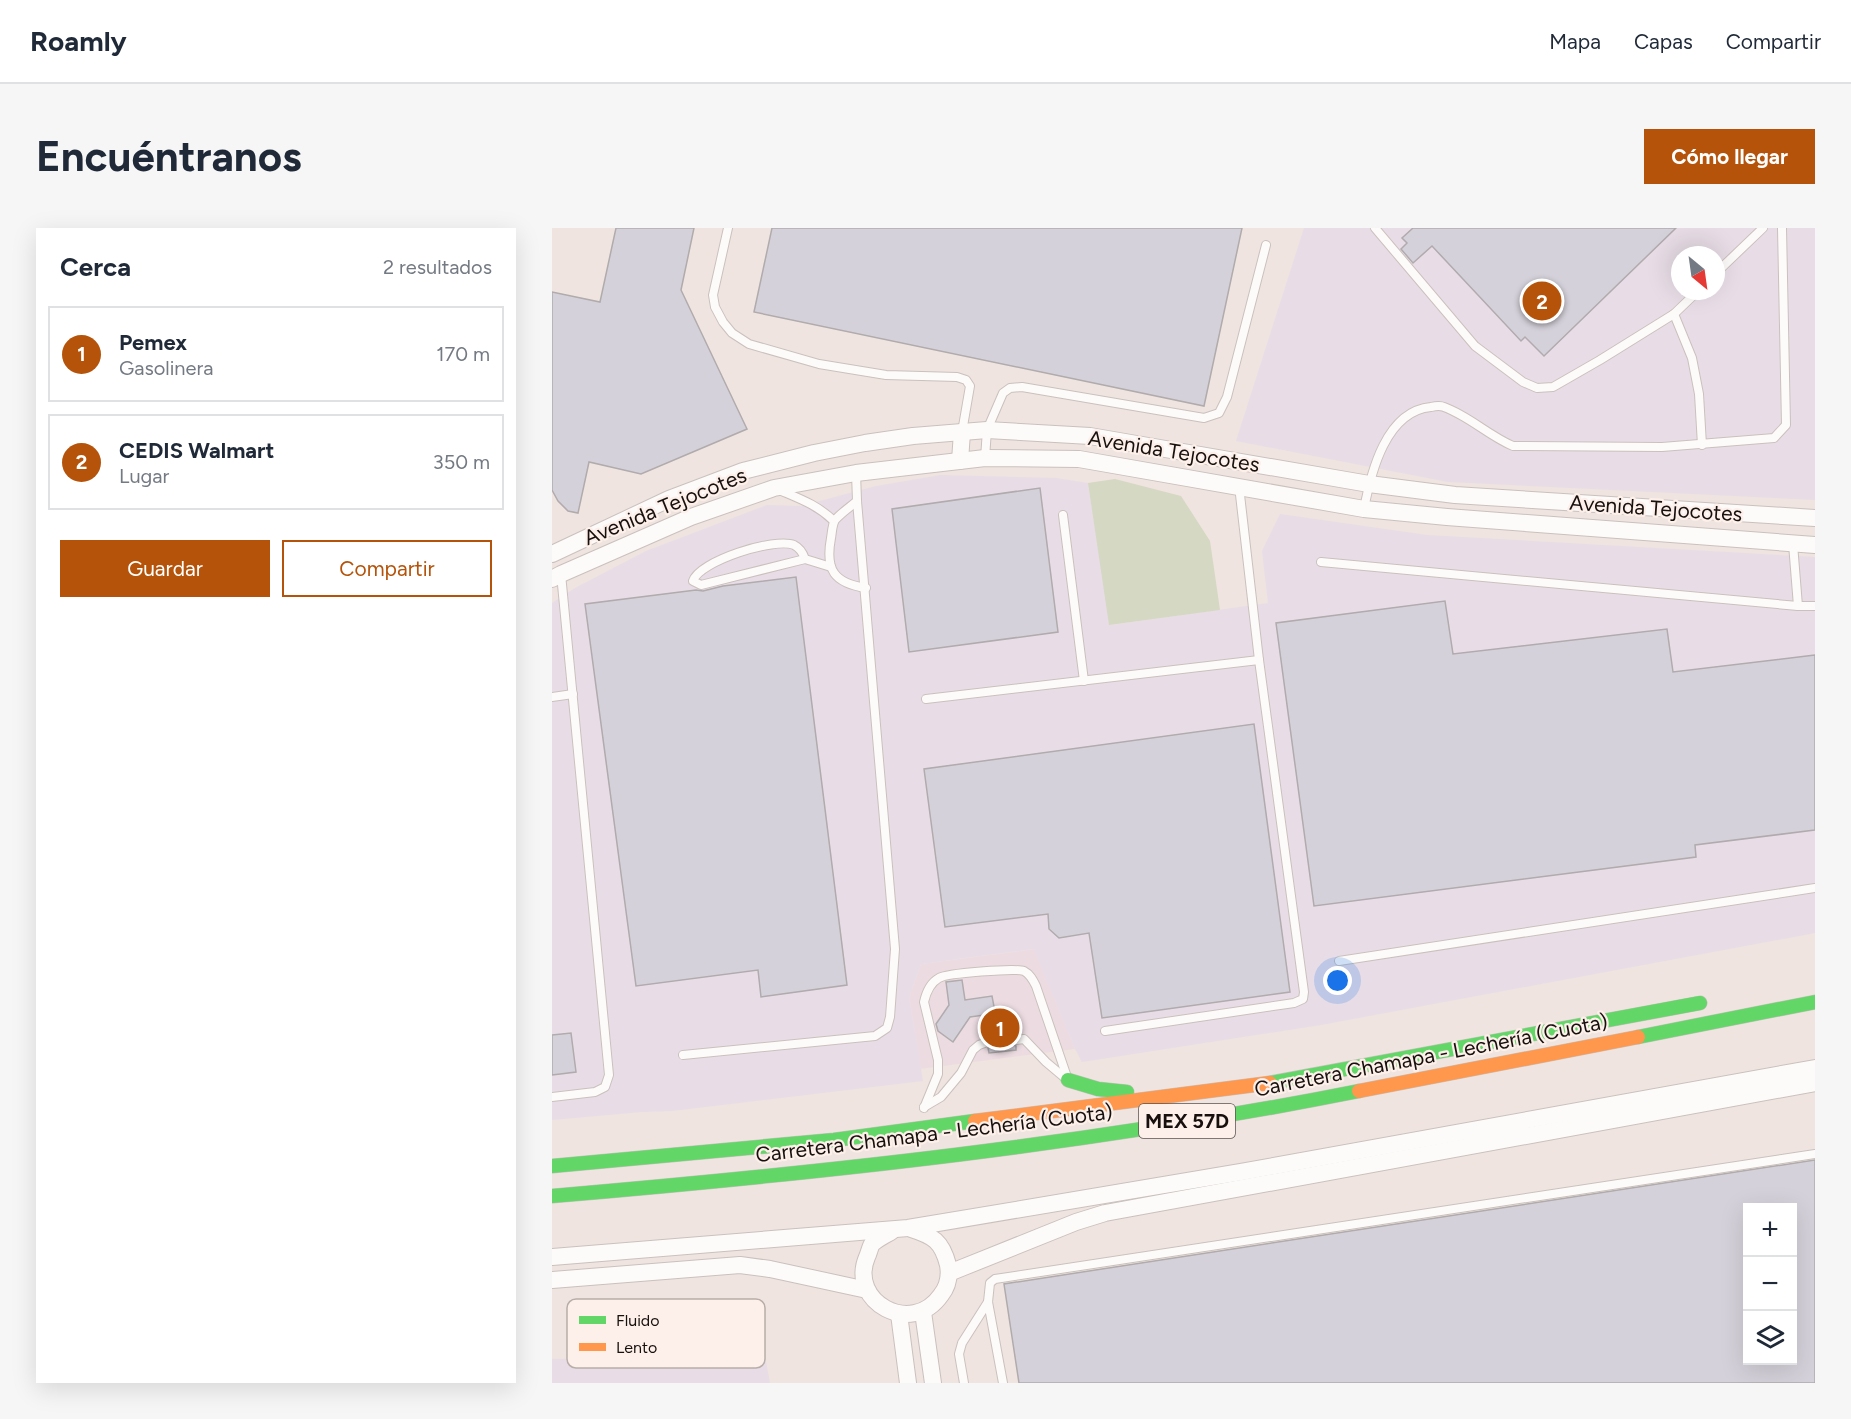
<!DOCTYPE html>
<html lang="es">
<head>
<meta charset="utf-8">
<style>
	:root { --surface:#fff; --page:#f6f6f7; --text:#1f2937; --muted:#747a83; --line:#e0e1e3; --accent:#b45309 }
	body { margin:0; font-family:Figtree,sans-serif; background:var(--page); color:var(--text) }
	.controls { position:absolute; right:18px; bottom:18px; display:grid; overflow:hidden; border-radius:0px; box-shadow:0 6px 24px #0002 }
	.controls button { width:54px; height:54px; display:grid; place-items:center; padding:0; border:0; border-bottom:2px solid var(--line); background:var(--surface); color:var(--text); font:30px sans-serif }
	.compass { position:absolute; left:1119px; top:18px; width:54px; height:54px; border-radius:50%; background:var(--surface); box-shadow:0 6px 24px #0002; rotate:151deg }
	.you { position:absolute; left:786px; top:753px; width:21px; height:21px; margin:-15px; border:4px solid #fff; border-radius:50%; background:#1a73e8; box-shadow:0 0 0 9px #1a73e833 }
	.badge { display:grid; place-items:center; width:39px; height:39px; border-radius:50%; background:var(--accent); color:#fff; font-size:20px; font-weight:700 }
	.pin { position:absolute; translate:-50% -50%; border:3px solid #fff; box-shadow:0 2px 6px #0006 }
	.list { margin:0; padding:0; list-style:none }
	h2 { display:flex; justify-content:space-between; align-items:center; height:78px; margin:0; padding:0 24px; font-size:26px }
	h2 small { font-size:20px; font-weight:400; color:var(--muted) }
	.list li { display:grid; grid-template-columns:39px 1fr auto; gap:18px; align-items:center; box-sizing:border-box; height:96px; margin:0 12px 12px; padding:0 12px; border:2px solid var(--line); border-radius:0px }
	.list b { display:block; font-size:22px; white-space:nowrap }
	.list p { margin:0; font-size:20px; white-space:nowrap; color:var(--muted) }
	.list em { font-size:20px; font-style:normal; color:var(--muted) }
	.actions { display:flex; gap:12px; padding:18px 24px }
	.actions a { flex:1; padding:14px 0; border:2px solid var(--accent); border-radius:0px; text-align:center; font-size:21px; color:var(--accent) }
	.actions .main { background:var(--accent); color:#fff }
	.icon { flex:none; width:33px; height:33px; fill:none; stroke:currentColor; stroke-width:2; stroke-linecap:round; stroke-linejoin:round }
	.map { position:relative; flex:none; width:1263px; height:1155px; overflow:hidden; border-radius:0px }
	header { display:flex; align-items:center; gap:36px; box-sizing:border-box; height:84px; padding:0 30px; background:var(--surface); border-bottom:2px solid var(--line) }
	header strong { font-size:28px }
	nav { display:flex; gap:33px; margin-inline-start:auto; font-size:21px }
	.intro { display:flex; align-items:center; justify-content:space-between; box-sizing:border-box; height:144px; padding:0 36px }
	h1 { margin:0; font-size:42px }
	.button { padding:15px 27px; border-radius:0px; background:var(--accent); color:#fff; font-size:21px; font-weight:700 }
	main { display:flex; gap:36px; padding:0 36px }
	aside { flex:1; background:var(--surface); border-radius:0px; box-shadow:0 6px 24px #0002 }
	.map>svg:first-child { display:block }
</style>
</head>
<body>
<header>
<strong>Roamly</strong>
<nav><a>Mapa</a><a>Capas</a><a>Compartir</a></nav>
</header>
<div class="intro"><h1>Encuéntranos</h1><a class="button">Cómo llegar</a></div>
<main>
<aside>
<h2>Cerca<small>2 resultados</small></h2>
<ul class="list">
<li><span class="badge">1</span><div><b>Pemex</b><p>Gasolinera</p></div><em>170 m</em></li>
<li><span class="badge">2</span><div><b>CEDIS Walmart</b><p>Lugar</p></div><em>350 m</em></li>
</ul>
<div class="actions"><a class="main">Guardar</a><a>Compartir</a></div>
</aside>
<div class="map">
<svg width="1263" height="1155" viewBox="0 0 1263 1155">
	<rect width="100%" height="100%" fill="#efe4df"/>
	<path fill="#ecdce2" d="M483,721l40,100 -155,20 -11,-72 12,-33z"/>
	<g fill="#e8dde6" fill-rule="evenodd">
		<path d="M752,0h511v272l-367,-18 -212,-41zM1128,27h36v36h-36z"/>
		<path d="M389,247l115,3 32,5 22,142 158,-22 -6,-52 18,-37 147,21 388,22v376l-494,92 -239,37 -7,-13 -41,-100 -113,15 -12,33 14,84 -251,30 -30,1 -90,8v-517l23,-15 71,-37 121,-46 34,1 75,-20z"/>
		<path d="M213,1128l5,27h-218v-24z"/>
	</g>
	<path fill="#d5d8c3" d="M563,251l66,17 29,45 10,69 -111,15 -21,-142z"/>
	<g fill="#d5d1da" stroke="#b0abac" stroke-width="1.5" fill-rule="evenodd">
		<path d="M64,0h78l-13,62 66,139 -106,45 -52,-12 -11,51 -10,-2 -10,-10 -6,-11v-198l48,10z"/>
		<path d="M220,0h470l-38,178 -450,-94z"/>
		<path d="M861,0h263l-132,128 -19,-19 -4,4 -89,-95 -19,17 -12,-14 6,-6 -5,-5z"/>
		<path d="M488,260l18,144 -149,20 -17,-143z"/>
		<path d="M244,349l51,408 -86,12 -3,-27 -122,16 -51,-382 111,-14 7,1 20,-5z"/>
		<path d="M893,373l8,53 214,-25 6,43 142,-17v175l-120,15 1,12 -382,49 -38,-283z"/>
		<path d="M702,496l36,268 -188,26 -13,-85 -30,5 -10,-9 -1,-15 -103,13 -21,-158z"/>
		<path d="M410,752l3,20 27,-4 4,21 16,-2 2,19 -4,6 1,4 5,2v4l-27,3 -1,-5 4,-2 1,-6 -2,-3 -4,-1 -3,-21 -14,2 -17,25 -15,-11 -2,-7 13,-19 -3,-23z"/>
		<path d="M19,805l5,39 -24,3v-40z"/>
		<path d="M1263,932v223h-796l-15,-99zM1196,980h44v152h-44z"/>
	</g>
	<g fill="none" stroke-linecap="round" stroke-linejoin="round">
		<g stroke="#cac1bd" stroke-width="10">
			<g id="lane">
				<path d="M176,0l-15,67 2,12 8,15 9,11 17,11 70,20 67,11 71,2 9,3 4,6 -8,46"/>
				<path d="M823,0l100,118 48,36 14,6 16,-1 47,-27 74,-46 24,-23"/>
				<path d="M1164,45l47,-45"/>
				<path d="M1122,86l18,44 7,36 3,51"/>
				<path d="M433,230l2,-28 16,-37 7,-5 12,-1 182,31 15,-5 8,-16 39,-152"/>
				<path d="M225,261c23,10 39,15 57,32"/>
				<path d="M305,273c-7,6 -16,12 -22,19 -3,5 -3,13 -4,18 -6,32 3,45 35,50"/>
				<path d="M812,281c7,-37 22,-98 67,-102 4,-1 9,-2 13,0 25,9 45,29 69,39l149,1 112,-9 12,-13 -4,-197"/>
				<path d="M511,287l21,166"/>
				<path d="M1241,316l5,62"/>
				<path d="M253,331c-2,-6 -5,-11 -11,-14 -19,-8 -95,16 -101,36l8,4 104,-26 26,8"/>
				<path d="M769,334l477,44h17"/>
				<path d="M0,469l21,-3"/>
				<path d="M374,471l333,-39"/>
				<path d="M787,733l476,-73"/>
				<path d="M553,803l189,-28 9,-4 1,-7 -45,-332 -20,-174"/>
				<path d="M464,812l8,-1 22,23 19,16"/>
				<path d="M131,827l192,-19 12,-8 3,-11 5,-68 -38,-448 -1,-28"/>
				<path d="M0,869l43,-5 10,-5 4,-12 -48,-501"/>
				<path d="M372,879l17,-10 20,-24 12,-23 6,-5 8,-3"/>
				<path d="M372,880l14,-34v-14l-14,-58c2,-9 6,-19 15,-24 8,-5 76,-10 85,-7 6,3 9,9 12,15l31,91"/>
				<path d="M412,1155l-5,-29 3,-11 26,-41"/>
				<path d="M451,1155l-15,-81 2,-19 5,-4 820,-125"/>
			</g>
		</g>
		<g stroke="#cac1bd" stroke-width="18">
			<g id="street">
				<path d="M408,233l2,-29"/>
				<path d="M0,326l117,-55 74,-28 71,-18 51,-10 48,-7 74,-6 103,6 279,48 86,11 360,23"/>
				<path d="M0,351l9,-5 130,-57 83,-29 82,-15 129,-15 94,1 285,50 83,8 368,28"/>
				<path d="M340,1003c-6,4 -15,8 -20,13 -2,3 -3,9 -5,13 -19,45 45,80 74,38 7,-9 9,-19 7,-30 -6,-24 -15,-29 -37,-36"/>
				<path d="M0,1029l356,-29 333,-56 574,-104"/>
				<path d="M397,1045l127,-51 29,-9 710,-130"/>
				<path d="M0,1052l188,-15 30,4 97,21"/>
				<path d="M371,1084l10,71"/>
				<path d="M347,1086l9,69"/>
			</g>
		</g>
		<g stroke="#c6c1bf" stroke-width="15">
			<g id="fast">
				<path d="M1086,809l177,-35"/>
				<path d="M516,852l30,9 29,3"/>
				<path d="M718,855l430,-80"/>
				<path d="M0,938l282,-26 141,-19"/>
				<path d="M0,968c270,-23 541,-52 807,-105"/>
			</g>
		</g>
		<g stroke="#c6c1bf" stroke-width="15">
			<g id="slow">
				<path d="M807,863l279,-54"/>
				<path d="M423,893l295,-38"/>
			</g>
		</g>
		<use href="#lane" stroke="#fdfbfa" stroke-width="8"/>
		<use href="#street" stroke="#fdfbfa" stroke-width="16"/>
		<use href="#fast" stroke="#63d668" stroke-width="14"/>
		<use href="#slow" stroke="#ff974d" stroke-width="14"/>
	</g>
	<g text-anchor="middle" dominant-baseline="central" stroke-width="4.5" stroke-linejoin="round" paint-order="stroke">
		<rect fill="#fdf0ea" stroke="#5c534f" stroke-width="1.5" x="587" y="876" width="96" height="34" rx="4.5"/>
		<g font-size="20" font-weight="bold" fill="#17100d">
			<text x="635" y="893">MEX 57D</text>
		</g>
		<g font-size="21" fill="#17100d" stroke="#fdf0ea">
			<text transform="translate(622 223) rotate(9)">Avenida Tejocotes</text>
			<text transform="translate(113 278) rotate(-22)">Avenida Tejocotes</text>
			<text transform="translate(1104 280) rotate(4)">Avenida Tejocotes</text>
			<text transform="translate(879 827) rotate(-11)">Carretera Chamapa - Lechería (Cuota)</text>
			<text transform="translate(382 905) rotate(-7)">Carretera Chamapa - Lechería (Cuota)</text>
		</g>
	</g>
	<rect x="15" y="1071" width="198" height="69" rx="9" fill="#fdf0ea" stroke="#b8ada8" stroke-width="1.5"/>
	<rect x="27" y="1088" width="27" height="8" fill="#63d668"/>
	<rect x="27" y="1115" width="27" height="8" fill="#ff974d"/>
	<g font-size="16" fill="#17100d">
		<text x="64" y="1098">Fluido</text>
		<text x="64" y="1125">Lento</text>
	</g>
</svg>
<div class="controls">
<button>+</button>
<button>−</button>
<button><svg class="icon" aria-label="layers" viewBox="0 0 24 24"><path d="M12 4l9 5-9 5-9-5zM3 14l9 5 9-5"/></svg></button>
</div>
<svg class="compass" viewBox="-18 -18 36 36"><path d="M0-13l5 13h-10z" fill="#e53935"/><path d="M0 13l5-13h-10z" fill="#747a83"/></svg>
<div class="you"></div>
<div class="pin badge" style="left:448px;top:800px">1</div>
<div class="pin badge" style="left:990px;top:73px">2</div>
</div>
</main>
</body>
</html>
